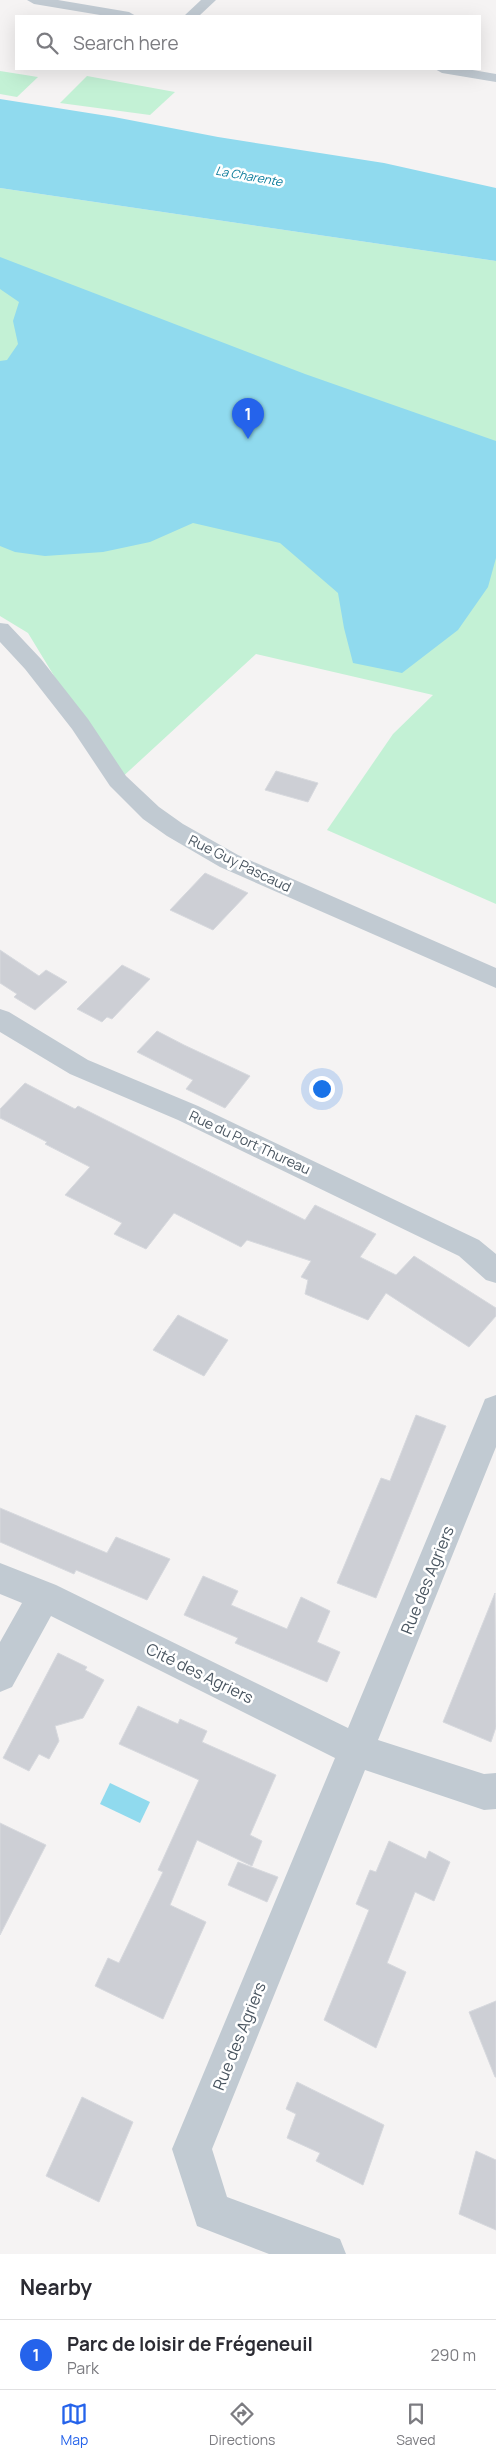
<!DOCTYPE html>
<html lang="en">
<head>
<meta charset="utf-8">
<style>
	:root { --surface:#fff; --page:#f7f7f7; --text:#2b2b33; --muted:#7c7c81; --line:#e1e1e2; --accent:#2563eb }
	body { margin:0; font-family:Manrope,sans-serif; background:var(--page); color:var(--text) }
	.you { position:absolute; left:321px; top:1088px; width:18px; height:18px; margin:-12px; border:4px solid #fff; border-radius:50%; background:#1a73e8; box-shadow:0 0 0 8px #1a73e833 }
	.badge { display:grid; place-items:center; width:32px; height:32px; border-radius:50%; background:var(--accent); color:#fff; font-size:16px; font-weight:700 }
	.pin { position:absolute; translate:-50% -41px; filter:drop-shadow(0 1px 2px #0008) }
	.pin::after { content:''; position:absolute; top:26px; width:18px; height:15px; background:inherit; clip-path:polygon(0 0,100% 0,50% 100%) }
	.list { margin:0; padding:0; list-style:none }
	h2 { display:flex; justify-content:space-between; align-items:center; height:65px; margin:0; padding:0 20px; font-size:21px }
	h2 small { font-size:16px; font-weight:400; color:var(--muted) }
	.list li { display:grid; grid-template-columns:32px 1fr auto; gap:15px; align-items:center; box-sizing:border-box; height:70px; padding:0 20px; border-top:1px solid var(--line) }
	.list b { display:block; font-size:19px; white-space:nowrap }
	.list p { margin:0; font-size:16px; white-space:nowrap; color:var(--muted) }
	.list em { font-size:16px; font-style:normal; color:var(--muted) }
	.icon { flex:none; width:28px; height:28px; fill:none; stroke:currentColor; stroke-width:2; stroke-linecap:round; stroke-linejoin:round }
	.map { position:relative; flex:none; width:496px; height:2254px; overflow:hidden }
	.search { position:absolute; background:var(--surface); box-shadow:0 5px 20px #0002; left:15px; right:15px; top:15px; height:55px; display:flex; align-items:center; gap:12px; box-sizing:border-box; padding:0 18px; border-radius:0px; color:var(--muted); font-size:19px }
	.sheet { height:135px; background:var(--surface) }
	nav { display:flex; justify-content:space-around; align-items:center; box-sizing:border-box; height:70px; border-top:1px solid var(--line); background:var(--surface); font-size:14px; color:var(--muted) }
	nav a { display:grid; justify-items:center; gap:2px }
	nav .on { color:var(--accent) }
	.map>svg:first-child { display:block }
</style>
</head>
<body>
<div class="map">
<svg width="496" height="2254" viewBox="0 0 496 2254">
	<rect width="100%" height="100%" fill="#f5f3f3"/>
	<g fill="#c3f1d5">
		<path d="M0,71l38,6 -21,20 -17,-3z"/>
		<path d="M87,76l88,16 -25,23 -90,-12z"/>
		<path d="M0,188l496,73v643l-169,-74 66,-96 40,-39 -177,-41 -138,127 -90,-148 -28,-17z"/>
	</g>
	<g fill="#90daee">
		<path d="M0,99l114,18 104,20 166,26 112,25v73l-496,-73z"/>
		<path d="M0,257l305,117 191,67v117l-8,29 -30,43 -56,43 -49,-10 -9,-35 -6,-35 -58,-50 -87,-20 -43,19 -47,10 -58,4 -30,-4 -15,-6v-185l7,-1 11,-16 -5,-23 6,-19 -19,-13z"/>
		<path d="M110,1783l40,19 -10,21 -40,-19z"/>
	</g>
	<g fill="#cdcfd5" stroke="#d7d9de">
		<path d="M276,771l42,12 -10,19 -43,-12z"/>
		<path d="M205,873l43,20 -35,37 -43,-20z"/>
		<path d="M0,950l39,26 7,-6 21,12 -32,28 -21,-13 3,-3 -17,-11z"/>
		<path d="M122,965l28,14 -38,40 -5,-2 -5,5 -25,-13z"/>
		<path d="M157,1031l27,14 66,31 -25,32 -39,-19 7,-9 -56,-28z"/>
		<path d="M25,1083l50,26 3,-3 227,114 10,-15 61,29 -16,23 36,18 18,-19 82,52v8l-27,31 -83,-54 -18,27 -63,-26 3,-14 -7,-3 10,-16 -64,-21 -6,7 -67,-34 -28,36 -32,-15 8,-11 -57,-28 25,-28 -45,-23 2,-2 -47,-24v-9z"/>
		<path d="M178,1315l50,25 -24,36 -51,-26z"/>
		<path d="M416,1415l30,11 -70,172 -39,-15 44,-105 9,3z"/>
		<path d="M0,1508l107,45 9,-16 54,22 -23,41 -71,-30 -2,4 -74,-32z"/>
		<path d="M203,1576l35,15 -7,14 56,24 14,-32 29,14 -13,31 23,10 -13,30 -92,-39 3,-5 -54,-23z"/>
		<path d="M495,1593l1,134 -5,15 -48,-20z"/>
		<path d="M58,1653l29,14 -2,3 19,10 -21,38 -28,8 4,15 -10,18 -10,-5 -10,17 -26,-13z"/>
		<path d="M138,1706l40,18 2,-5 27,12 -5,11 74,33 -26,60 12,6 -10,25 -55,-26 -27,65 36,17 -43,97 -68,-33 13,-28 11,5 44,-91 -5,-2 41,-90 -80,-36z"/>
		<path d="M0,1823l46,22 -46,90z"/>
		<path d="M389,1841l37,18 3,-8 21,11 -16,39 -19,-9 -28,71 19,9 -30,76 -52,-28 45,-110 -13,-6 14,-34 6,2z"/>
		<path d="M238,1862l40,15 -11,25 -39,-17z"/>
		<path d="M496,2001v76h-1l-26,-65z"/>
		<path d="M297,2082l87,43 -21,60 -47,-24 4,-8 -33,-15 9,-24 -10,-5z"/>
		<path d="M82,2097l51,25 -34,80 -53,-26z"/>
		<path d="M476,2151l20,9v70l-37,-16z"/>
	</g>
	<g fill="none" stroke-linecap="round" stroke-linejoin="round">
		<g fill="#c1cad2" fill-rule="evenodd">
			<path d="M27,0h31l71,12 7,4h-30l-72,-12z"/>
			<path d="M201,0h15l-17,16h-15z"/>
			<path d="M435,69h32l29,5v8l-54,-9z"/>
			<path d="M0,623l8,1 33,35 47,60 38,57 33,31 24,17 55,31 258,113v20l-276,-121 -53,-31 -24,-17 -33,-33 -38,-57 -47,-60 -25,-27z"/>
			<path d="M0,1009l9,3 79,48 110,46 281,134 17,14v29l-10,-3 -27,-24 -281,-136 -108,-46 -70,-42z"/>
			<path d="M496,1395v52l-118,293 106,34 12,-1v36l-12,1 -119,-40 -153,379 15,48 113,42 6,15h-77l-72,-28 -25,-77 163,-391 -284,-142 -39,71 -12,5v-50l22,-39 -22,-9v-31l56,22 292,143 133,-319 4,-10z"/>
		</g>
	</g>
	<g text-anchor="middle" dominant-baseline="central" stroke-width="5" stroke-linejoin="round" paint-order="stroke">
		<g font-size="12" font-style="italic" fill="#0c7c9b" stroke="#fff">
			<text transform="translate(249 176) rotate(10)">La Charente</text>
		</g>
		<g font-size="14" fill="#4a5661" stroke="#fff">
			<text transform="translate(240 863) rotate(26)">Rue Guy Pascaud</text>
			<text transform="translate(250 1142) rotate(25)">Rue du Port Thureau</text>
		</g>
		<g font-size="16" fill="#4a5661" stroke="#fff">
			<text transform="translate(427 1580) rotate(-68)">Rue des Agriers</text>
			<text transform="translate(200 1673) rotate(26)">Cité des Agriers</text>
			<text transform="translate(239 2036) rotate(-68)">Rue des Agriers</text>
		</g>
	</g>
</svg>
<div class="you"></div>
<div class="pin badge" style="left:248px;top:439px">1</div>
<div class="search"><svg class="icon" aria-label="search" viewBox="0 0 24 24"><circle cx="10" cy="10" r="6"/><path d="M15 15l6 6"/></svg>Search here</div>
</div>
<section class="sheet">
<h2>Nearby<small></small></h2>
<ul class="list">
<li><span class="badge">1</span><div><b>Parc de loisir de Frégeneuil</b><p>Park</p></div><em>290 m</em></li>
</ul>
</section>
<nav>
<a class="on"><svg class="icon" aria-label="map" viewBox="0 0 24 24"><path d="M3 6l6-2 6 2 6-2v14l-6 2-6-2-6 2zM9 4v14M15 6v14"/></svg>Map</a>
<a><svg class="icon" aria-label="directions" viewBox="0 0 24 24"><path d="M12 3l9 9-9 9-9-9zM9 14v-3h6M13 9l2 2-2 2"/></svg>Directions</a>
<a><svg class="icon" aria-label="saved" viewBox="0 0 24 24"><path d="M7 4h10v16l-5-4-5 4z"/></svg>Saved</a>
</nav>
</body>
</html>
